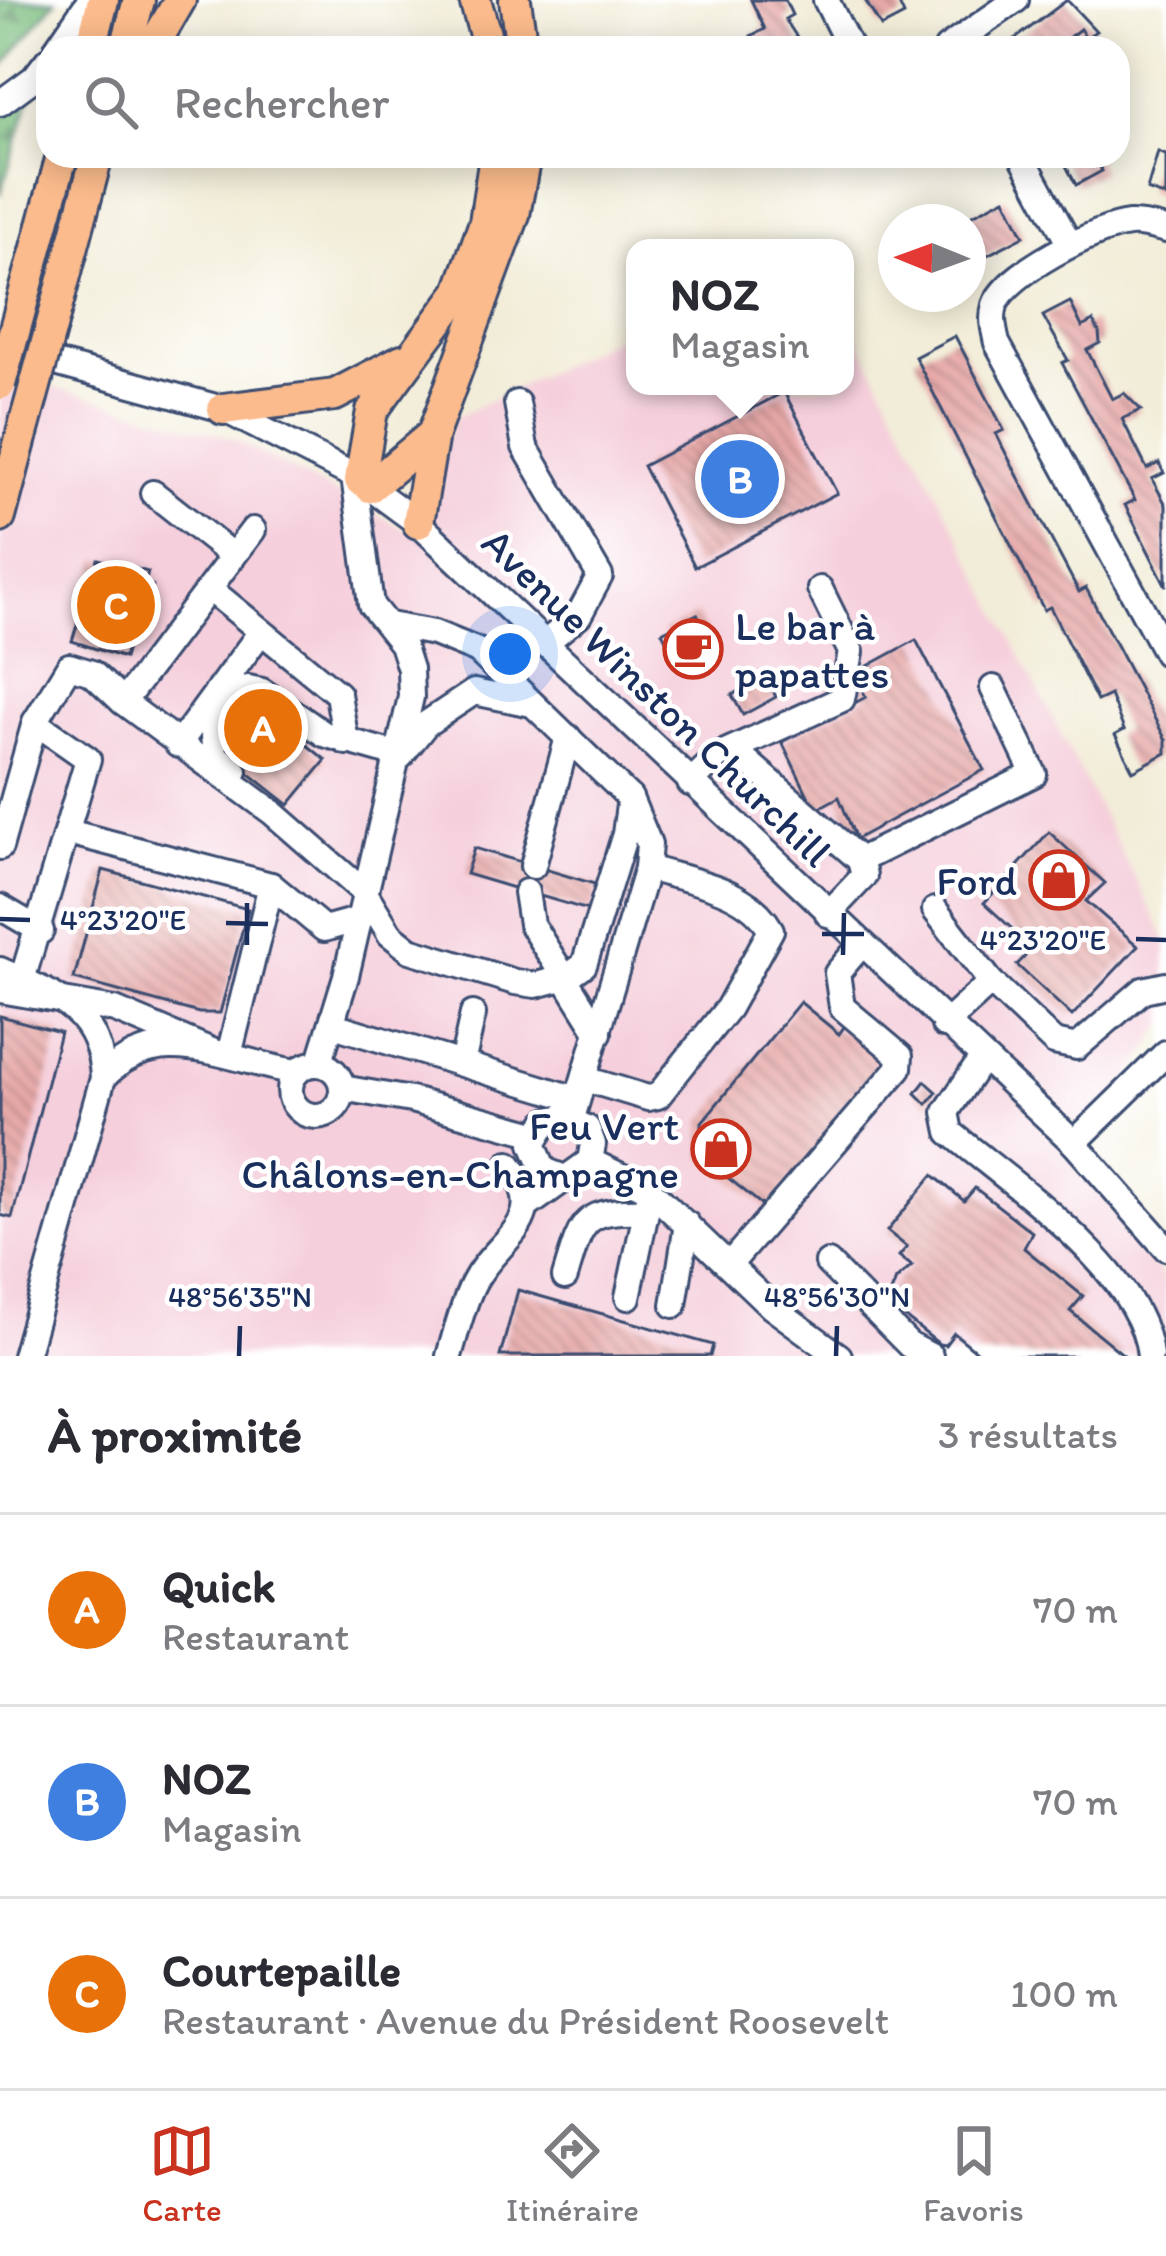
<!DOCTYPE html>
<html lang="fr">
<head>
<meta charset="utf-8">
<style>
	:root { --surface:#fff; --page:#f2f2f3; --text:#2b2b33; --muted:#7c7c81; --line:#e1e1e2; --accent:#c8321e }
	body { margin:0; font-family:Itim,sans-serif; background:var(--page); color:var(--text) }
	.compass { position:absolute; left:878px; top:204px; width:108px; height:108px; border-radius:50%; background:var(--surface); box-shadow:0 6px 30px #0003; rotate:271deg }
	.you { position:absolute; left:510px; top:654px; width:42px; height:42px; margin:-30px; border:9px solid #fff; border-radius:50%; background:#1a73e8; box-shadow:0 0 0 18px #1a73e833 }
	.badge { display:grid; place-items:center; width:78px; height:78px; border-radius:50%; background:var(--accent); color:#fff; font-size:39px; font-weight:700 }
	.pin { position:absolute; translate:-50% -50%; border:6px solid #fff; box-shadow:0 3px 12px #0006 }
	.popup { position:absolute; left:626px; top:239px; width:228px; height:156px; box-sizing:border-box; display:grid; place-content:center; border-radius:24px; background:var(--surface); filter:drop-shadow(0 3px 9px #0005); font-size:39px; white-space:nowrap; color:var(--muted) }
	.popup b { font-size:45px; color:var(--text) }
	.popup::after { content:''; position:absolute; left:50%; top:100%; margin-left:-24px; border:24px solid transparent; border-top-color:var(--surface) }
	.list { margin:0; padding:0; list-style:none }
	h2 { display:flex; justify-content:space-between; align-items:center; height:156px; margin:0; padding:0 48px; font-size:51px }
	h2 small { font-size:39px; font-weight:400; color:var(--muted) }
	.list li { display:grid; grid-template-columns:78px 1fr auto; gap:36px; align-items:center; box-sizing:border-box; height:192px; padding:0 48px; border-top:3px solid var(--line) }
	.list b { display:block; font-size:45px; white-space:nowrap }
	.list p { margin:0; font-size:39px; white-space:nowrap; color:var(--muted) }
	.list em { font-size:39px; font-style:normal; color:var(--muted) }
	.icon { flex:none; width:66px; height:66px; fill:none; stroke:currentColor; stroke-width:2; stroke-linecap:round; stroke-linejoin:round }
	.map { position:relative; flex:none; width:1166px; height:1356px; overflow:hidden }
	.search { position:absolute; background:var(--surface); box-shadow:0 6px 30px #0003; left:36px; right:36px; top:36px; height:132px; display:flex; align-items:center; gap:30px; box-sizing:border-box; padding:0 42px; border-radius:36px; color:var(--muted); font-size:45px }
	.sheet { height:732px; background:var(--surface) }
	nav { display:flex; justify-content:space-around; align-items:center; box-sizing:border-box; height:168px; border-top:3px solid var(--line); background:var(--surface); font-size:33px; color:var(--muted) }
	nav a { display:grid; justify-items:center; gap:6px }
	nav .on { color:var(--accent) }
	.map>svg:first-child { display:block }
</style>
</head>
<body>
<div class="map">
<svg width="1166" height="1356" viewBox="0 0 1166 1356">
	<defs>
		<pattern id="forest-firs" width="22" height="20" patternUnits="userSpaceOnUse" patternTransform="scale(3)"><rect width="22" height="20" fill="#7cbd7e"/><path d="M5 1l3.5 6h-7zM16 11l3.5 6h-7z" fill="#659a6a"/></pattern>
		<pattern id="building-back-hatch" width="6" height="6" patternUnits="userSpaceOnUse" patternTransform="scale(3)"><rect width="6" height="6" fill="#e7a8a7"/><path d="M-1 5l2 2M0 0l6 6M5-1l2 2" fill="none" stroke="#ba898b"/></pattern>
	</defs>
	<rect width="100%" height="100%" fill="#fff"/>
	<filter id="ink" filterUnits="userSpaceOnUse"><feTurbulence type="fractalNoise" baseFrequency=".00833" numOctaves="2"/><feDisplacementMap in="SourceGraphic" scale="24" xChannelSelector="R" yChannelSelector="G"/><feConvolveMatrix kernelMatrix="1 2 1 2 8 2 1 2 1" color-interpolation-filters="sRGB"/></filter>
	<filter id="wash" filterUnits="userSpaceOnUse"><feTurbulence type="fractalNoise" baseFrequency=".004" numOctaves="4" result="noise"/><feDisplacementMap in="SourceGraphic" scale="48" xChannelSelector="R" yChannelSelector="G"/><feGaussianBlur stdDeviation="2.7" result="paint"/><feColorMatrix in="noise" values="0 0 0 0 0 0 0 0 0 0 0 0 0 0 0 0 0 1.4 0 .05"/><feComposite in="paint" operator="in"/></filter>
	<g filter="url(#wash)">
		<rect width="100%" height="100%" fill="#f2edd8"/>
		<path fill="#f5cfdb" d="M845,313l321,626v82l-83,130 83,132v73h-1166v-984l233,67 177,93 45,-114 180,-90v58h210z"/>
		<g fill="url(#forest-firs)" stroke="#4c766e" stroke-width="3">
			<path d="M0,0h56l-56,70z"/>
			<path d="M31,95l-31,100v-77z"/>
		</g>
		<g id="blocks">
			<g fill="url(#building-back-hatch)">
				<path d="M751,0h34l7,15 -7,4 19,29h-47l-6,-12 14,-7z"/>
				<path d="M865,0h42l-8,4 5,11 -23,12z"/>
				<path d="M1067,0l29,31 -10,7 -6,-9 -25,19h-52z"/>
				<path d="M1158,152l8,3v42l-19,-7z"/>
				<path d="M1061,156h33l8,15 -26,14z"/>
				<path d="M1005,198l19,38 -56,29v-33l6,-4 -5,-11z"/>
				<path d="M1070,302l12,25 11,-6 6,11 1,11 -13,7 25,49 12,-6 17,17 -19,9 25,50 12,-6 5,10 -12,6 14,26v81l-41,-81 10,-5 -73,-137 6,-3 -25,-44z"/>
				<path d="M955,336l49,94 -8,4 5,10 78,148 7,-4 80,152v13l-33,18 -18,-36 9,-5 -14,-35 -13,6 -47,-94 -6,3 -129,-253z"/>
				<path d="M784,392l53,101 -142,74 -52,-101z"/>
				<path d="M98,559l50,13 -3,11 8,3 -5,26 -6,15 -8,-3 -10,34 -52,-17z"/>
				<path d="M697,614l19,35 -36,18 -18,-35z"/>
				<path d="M916,640l68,130 -128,69 -17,-42 -24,13 -33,-68 84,-45 -13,-23z"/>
				<path d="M766,677l10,20 -33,18 -11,-20z"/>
				<path d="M258,706l68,54 -37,45 -68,-54z"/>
				<path d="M232,707l10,8 -15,18 -10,-8z"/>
				<path d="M1049,832l56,51 -19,18 52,45 -66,70 -55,-51 16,-17 -49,-45z"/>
				<path d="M474,848l124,37 -7,26 -125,-37z"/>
				<path d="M103,870l145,39 -28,104h-21l-125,-34z"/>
				<path d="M800,1002l39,32 10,-14 43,37 -125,152 -65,-52v-35z"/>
				<path d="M0,1016l60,16 -48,186 -12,-3z"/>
				<path d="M925,1081l12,11 -10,12 -11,-11z"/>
				<path d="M933,1175l31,26 11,-13 57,44 -8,16 59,48 -13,15 55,45h-143l-28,-23 -9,12 -6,-1 -52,-41 9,-23 16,-14 -13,-10 8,-9 -20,-16z"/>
				<path d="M518,1290l195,55 -3,11h-210z"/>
			</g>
		</g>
	</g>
	<g filter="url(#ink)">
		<use href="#blocks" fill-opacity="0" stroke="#3b4c70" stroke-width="3"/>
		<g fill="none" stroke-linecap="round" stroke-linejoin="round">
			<g stroke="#3b4c70" stroke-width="30">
				<g id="minor">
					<path d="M826,0l24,48"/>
					<path d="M57,48l33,-48"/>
					<path d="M947,48l69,-48"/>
					<path d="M0,103l34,-25 14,-18"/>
					<path d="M1022,156l48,89"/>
					<path d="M1166,230c-11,-3 -25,-7 -37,-6 -32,3 -124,50 -134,81 -4,13 -1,25 2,38l169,310"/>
					<path d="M26,355l197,54 131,67 64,47 656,620 92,105"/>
					<path d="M517,403l8,44 75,129 -21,39 -35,29"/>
					<path d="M153,493l80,63"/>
					<path d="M253,530l-130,172 149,110 93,81 25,41 20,16 105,32 21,3 31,-8 17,-12 41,-131 5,-36"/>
					<path d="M211,590l127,104 8,48"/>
					<path d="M389,625l45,8 44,18 152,147 19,46 -2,24 -75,250"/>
					<path d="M35,722l34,-56 23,7 31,29"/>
					<path d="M178,745l82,-112"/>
					<path d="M733,749l127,111 174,-86 -41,-86"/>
					<path d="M402,754l24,-30 48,-32 53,11"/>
					<path d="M235,771l-20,-16 -3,-30 22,-31 14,-6 14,3 62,43 77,22"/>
					<path d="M690,783l29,-28 123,-56 9,-47 -31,-63"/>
					<path d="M68,832l203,53 -42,170"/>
					<path d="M0,847l35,-125 53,37 -66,221"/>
					<path d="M533,866l35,-129"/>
					<path d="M271,885l53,44 36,-10"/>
					<path d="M526,892l5,32 68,109"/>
					<path d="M0,907l41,24"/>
					<path d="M935,910l56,72 -47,43"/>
					<path d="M828,914l36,-38 -4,-16"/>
					<path d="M0,970c55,25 100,40 103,108l-78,278"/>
					<path d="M991,982l63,60 23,5 66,-57 23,-5"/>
					<path d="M0,990l115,20 97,41"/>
					<path d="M333,1025l244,74"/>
					<path d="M981,1060l-35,52 4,20c60,51 193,140 200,224"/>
					<path d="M319,1064l27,-88 65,-279 -1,-28 -8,-25 -31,-39 -17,-129"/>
					<path d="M462,1064l11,-50"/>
					<circle cx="316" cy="1090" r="26"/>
					<path d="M103,1078c56,-60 126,-16 194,-6"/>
					<path d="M585,1079l63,19 10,-2 70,-88 43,-78c-23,-42 -81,-49 -124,-62"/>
					<path d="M342,1088l69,12 125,34"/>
					<path d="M1074,1143l92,-90"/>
					<path d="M590,1161l60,29 122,117 67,49"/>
					<path d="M527,1206l63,-45 3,-17 -6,-16 -23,-11 -17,4 -14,23 11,26 18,7"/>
					<path d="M828,1263l81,82 21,11"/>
					<path d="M729,1265l170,-197 1,-12 -58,-49 -5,-34 24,-28"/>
					<path d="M565,1277c17,-57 17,-68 81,-66"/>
					<path d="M628,1297l21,-99"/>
					<path d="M674,1305l13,-81"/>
					<path d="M449,1356c7,-23 13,-50 24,-72 23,-47 81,-61 36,-120"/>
				</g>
			</g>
			<g stroke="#3b4c70" stroke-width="36">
				<g id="major">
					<path d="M475,0l14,48"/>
					<path d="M515,0l7,48"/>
					<path d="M91,48l12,-48"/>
					<path d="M126,48l13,-48"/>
					<path d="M152,48l28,-48"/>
					<path d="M26,288l36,-132"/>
					<path d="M59,298l38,-142"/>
					<path d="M223,409l112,-14 67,-35"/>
					<path d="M360,480l12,-69 88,-119 25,-70 10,-66"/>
					<path d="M370,487l63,-53"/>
					<path d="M0,517l22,-83"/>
					<path d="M418,523l15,-89 81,-219 11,-59"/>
				</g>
			</g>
			<use href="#minor" stroke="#fff" stroke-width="24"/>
			<use href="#major" stroke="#fbbb8c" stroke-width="30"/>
			<g stroke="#3b4c70" stroke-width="36" stroke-linecap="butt">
				<g id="major-bridge">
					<path d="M0,384l26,-96"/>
					<path d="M22,434l37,-136"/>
				</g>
			</g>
			<use href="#major-bridge" stroke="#fbbb8c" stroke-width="30"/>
		</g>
	</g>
	<path fill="none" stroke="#1b2f5e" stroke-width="4.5" d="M0,919l30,1M226,923l42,1M822,934h42M1136,939l30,1M247,945v-42M843,955l1,-42M239,1356l1,-30M836,1356l1,-30"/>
	<defs>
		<g id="cafe-ring" transform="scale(3)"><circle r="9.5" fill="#fff" stroke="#c8321e" stroke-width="1.5"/><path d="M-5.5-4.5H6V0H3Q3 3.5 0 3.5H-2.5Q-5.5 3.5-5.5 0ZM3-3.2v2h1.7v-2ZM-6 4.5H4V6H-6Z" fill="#c8321e"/></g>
		<g id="shop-ring" transform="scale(3)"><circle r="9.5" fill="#fff" stroke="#c8321e" stroke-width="1.5"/><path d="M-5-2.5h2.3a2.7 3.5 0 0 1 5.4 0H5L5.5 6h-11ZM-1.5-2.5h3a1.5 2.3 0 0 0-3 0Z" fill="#c8321e"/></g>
	</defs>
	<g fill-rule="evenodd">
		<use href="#cafe-ring" x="693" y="649"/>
		<use href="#shop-ring" x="1059" y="880"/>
		<use href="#shop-ring" x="721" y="1149"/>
	</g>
	<g text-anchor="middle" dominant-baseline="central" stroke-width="9" stroke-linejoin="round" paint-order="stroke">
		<g font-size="42" fill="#1b2f5e" stroke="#fff" text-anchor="end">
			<text x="735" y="625" text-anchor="start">Le bar à<tspan x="735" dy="48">papattes</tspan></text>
			<text x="1017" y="880">Ford</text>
			<text x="679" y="1125">Feu Vert<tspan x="679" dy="48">Châlons-en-Champagne</tspan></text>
		</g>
		<g font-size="42" fill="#1b2f5e" stroke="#fff">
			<text transform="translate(657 697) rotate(44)">Avenue Winston Churchill</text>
		</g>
	</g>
	<g font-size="30" text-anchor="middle" fill="#1b2f5e" stroke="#fff" stroke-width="9" stroke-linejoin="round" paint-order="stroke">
		<text x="123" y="930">4°23'20"E</text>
		<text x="1043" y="950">4°23'20"E</text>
		<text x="240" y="1307">48°56'35"N</text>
		<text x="837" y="1307">48°56'30"N</text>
	</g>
</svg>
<svg class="compass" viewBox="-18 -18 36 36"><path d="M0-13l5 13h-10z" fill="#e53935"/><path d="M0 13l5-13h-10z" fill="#7c7c81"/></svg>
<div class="you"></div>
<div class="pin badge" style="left:263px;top:728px;background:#e8710a">A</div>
<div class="pin badge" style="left:740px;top:479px;background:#3f7fe0">B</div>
<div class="popup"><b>NOZ</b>Magasin</div>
<div class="pin badge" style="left:116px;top:605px;background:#e8710a">C</div>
<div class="search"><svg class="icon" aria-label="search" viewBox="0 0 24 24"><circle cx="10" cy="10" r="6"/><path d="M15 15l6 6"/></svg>Rechercher</div>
</div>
<section class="sheet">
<h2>À proximité<small>3 résultats</small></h2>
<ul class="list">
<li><span class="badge" style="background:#e8710a">A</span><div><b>Quick</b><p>Restaurant</p></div><em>70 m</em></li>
<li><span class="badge" style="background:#3f7fe0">B</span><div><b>NOZ</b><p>Magasin</p></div><em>70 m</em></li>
<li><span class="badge" style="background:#e8710a">C</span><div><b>Courtepaille</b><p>Restaurant · Avenue du Président Roosevelt</p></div><em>100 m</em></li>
</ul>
</section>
<nav>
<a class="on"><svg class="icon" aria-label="map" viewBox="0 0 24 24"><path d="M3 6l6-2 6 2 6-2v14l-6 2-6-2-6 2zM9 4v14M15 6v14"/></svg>Carte</a>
<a><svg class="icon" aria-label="directions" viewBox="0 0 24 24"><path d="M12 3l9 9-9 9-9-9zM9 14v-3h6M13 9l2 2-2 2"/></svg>Itinéraire</a>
<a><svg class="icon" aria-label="saved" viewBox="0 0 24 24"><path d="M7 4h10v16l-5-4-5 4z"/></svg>Favoris</a>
</nav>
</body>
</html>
